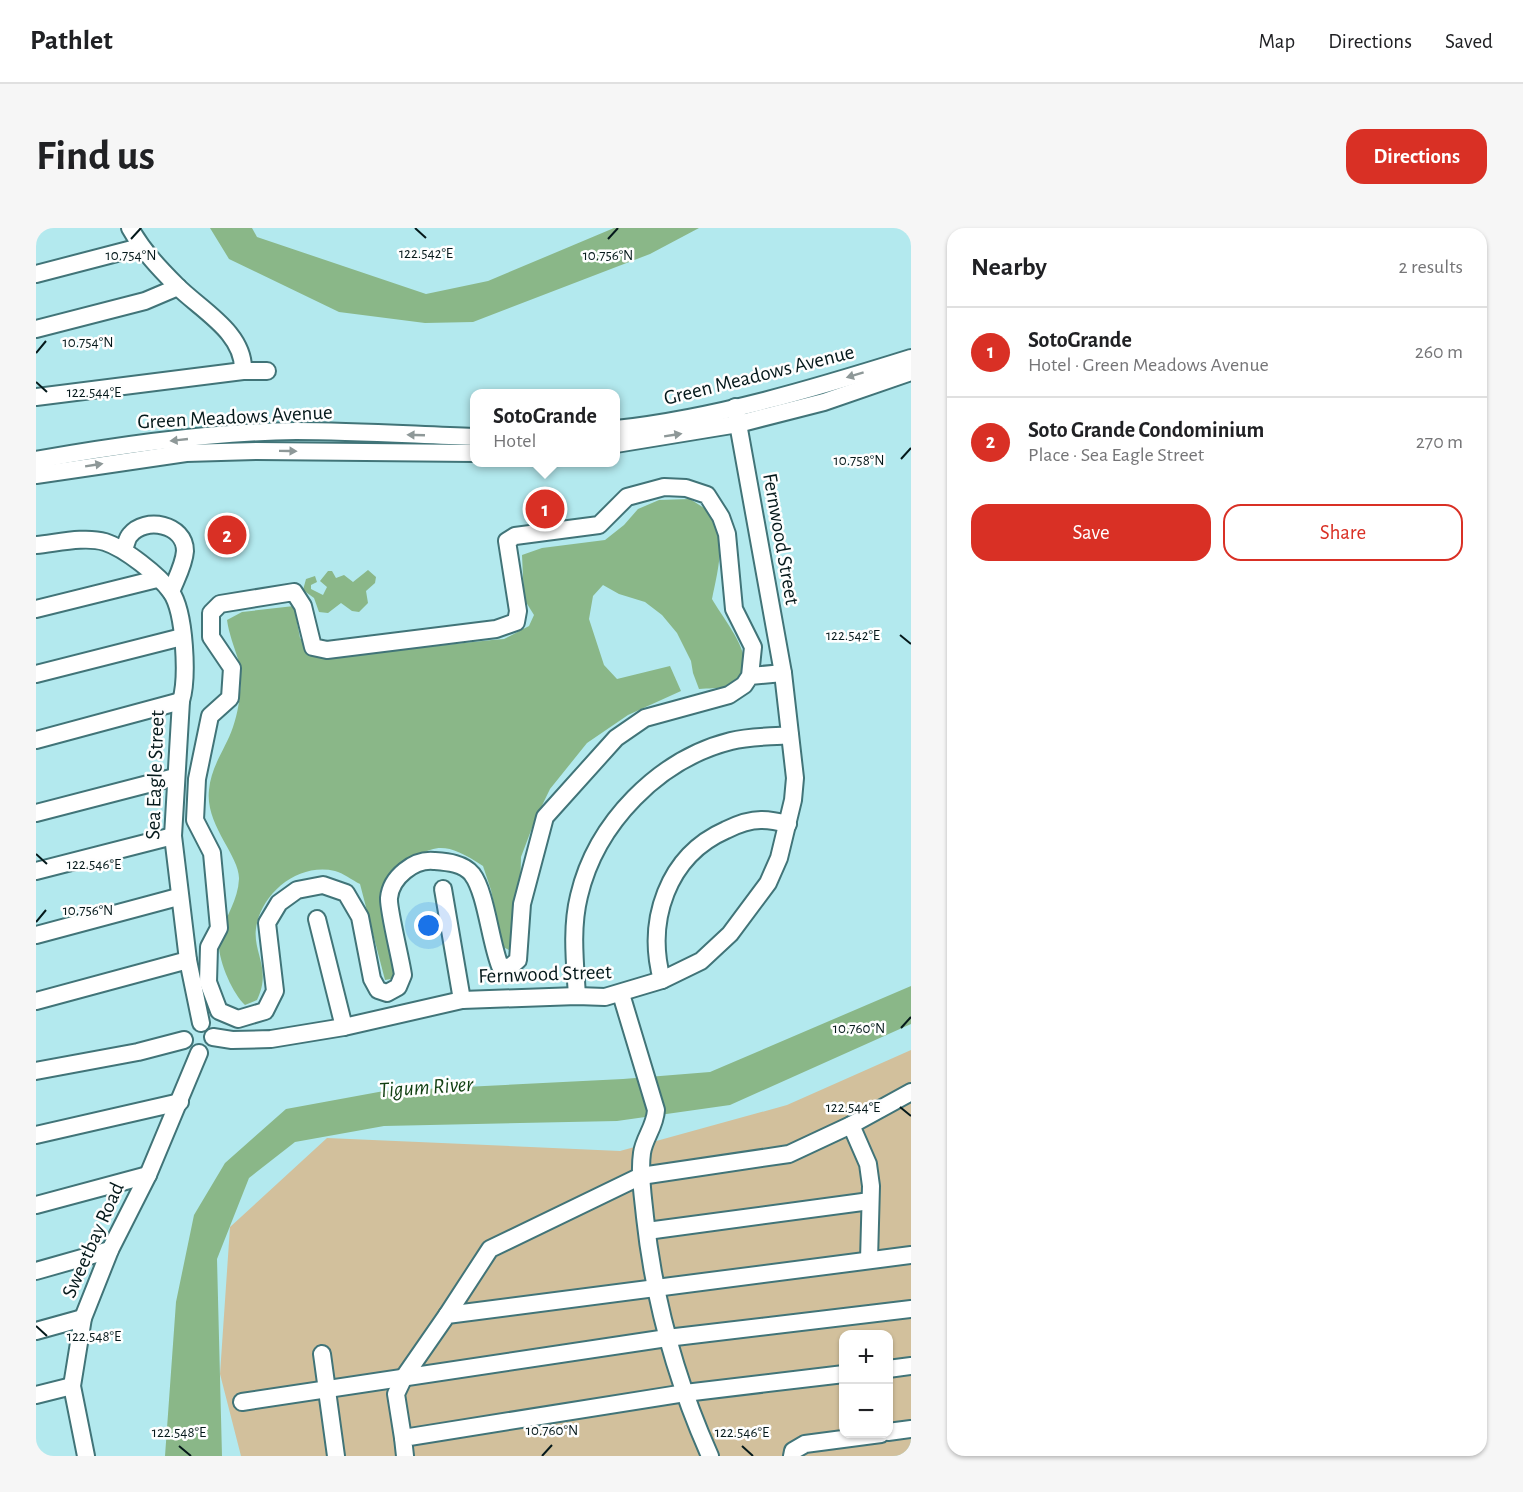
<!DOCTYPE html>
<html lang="en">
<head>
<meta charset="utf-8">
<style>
	:root { --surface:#fff; --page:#f6f6f6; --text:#202124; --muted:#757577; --line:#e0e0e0; --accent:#d93025 }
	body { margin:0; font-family:"Alegreya Sans",sans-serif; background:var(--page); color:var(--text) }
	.controls { position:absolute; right:18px; bottom:18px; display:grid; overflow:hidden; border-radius:12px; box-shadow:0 2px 4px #0004 }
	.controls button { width:54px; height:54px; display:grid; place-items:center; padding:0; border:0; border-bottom:2px solid var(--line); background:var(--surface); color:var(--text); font:30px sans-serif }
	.you { position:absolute; left:393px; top:698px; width:21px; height:21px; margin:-15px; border:4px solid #fff; border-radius:50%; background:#1a73e8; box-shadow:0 0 0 9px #1a73e833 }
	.badge { display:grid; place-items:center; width:39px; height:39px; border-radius:50%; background:var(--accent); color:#fff; font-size:20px; font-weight:700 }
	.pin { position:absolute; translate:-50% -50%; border:3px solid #fff; box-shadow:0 2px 6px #0006 }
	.popup { position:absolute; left:434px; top:161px; width:150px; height:78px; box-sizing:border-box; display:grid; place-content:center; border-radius:12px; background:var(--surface); filter:drop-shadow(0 2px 4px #0005); font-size:20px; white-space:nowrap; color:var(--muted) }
	.popup b { font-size:22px; color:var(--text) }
	.popup::after { content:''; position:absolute; left:50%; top:100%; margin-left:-12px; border:12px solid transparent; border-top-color:var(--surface) }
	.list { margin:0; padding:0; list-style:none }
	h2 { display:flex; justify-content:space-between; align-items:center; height:78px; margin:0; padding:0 24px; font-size:26px }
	h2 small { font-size:20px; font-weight:400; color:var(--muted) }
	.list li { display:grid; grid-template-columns:39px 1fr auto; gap:18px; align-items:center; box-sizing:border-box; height:90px; padding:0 24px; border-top:2px solid var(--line) }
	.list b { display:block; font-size:22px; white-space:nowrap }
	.list p { margin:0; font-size:20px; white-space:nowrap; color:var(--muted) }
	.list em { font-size:20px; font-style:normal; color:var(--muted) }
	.actions { display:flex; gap:12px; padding:18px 24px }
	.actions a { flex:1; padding:14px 0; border:2px solid var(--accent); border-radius:18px; text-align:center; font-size:21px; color:var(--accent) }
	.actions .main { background:var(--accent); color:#fff }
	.map { position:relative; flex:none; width:875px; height:1228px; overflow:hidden; border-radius:18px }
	header { display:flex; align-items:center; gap:36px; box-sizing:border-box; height:84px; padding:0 30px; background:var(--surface); border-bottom:2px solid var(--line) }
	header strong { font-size:28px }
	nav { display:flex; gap:33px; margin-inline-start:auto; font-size:21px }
	.intro { display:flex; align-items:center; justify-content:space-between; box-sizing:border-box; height:144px; padding:0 36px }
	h1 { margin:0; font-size:42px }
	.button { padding:15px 27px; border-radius:18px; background:var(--accent); color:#fff; font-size:21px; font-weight:700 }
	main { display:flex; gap:36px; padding:0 36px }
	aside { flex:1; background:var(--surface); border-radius:18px; box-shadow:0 2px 4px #0004 }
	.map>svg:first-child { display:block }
</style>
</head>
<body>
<header>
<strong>Pathlet</strong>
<nav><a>Map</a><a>Directions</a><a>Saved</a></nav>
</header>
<div class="intro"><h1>Find us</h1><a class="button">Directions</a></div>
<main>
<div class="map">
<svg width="875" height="1228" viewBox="0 0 875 1228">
	<rect width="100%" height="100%" fill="#b3e9ee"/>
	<path fill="#d2c09c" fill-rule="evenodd" d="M875,822v406h-670l-21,-82 10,-147 97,-89 293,13 167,-46zM808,1106h44v100h-44z"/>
	<g fill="#8ab788">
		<path d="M174,0h42l5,9 169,57 62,-13 126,-53h85l-49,26 -177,68 -48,1 -86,-11 -110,-53z"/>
		<path d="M654,271c7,5 18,10 22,17 15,23 5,58 0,83 12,22 57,72 16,87 -9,3 -20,2 -29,3l-6,-16 -2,-12 -14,-28 -15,-18 -17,-13 -26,-8 -16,-9 -10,11 -4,23 15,46 13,14 53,-13 11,25 -53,24 -41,28 -37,46 -15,31 -14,37 -1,41 -9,53 -8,-4 -12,-57 -8,-24c-41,-27 -52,-23 -88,8l2,104 -12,2 -25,-96c-8,-4 -17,-11 -25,-13 -35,-8 -70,19 -78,52 -7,28 16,44 0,77l-12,5c-13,-12 -31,-52 -25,-70 6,-19 18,-35 19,-56 1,-23 -34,-54 -30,-89 2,-24 17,-42 24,-63 7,-20 10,-47 5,-68 -4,-13 -9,-25 -11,-39l15,-8 52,-6 6,32 12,14 29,4 151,-16 12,-1 25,-13 5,-11 -10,-16 -2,-44 20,-7 63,-8 19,-15 14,-16 21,-9z"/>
		<path d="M332,342l8,7 -1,6 -9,8 2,12 -9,9 -7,-1 -11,-8 -13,10 -9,-1 -5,-14 -11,-8 3,-11 9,-3 2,6 -6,3v4l12,6 4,-8 -7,-6 8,-10h4l4,7 8,-3 9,7z"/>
		<path d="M875,758v38l-181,81 -113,16 -233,5 -89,16 -46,36 -32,81 5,197h-57l11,-154 18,-87 31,-52 61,-54 98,-18 239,-12 87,-7z"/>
	</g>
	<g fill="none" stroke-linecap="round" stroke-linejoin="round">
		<g stroke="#417478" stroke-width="20">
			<g id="minor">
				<path d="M94,0c12,22 29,40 47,58 24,24 68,47 66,85"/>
				<path d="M0,46l104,-27"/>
				<path d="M0,101l109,-28 33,-14"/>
				<path d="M0,169l207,-26h24"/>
				<path d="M580,201c100,-11 199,-41 295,-71"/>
				<path d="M580,216l122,-20 86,-22 87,-30"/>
				<path d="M0,232c84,-15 175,-28 260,-29 59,0 119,4 178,6"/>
				<path d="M0,247l150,-22 71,-2 217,2"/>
				<path d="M0,317c21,-2 49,-9 69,-3 19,6 54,33 66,50 14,20 17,86 10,109l-8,135 15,124 13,63"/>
				<path d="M88,321c2,-4 3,-11 6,-14 15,-19 55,-11 55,16 -1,14 -9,28 -14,41"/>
				<path d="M0,381l121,-30"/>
				<path d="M0,446l146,-37"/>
				<path d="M714,448l3,-29 -19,-38 -7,-75 -6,-17 -14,-22 -21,-7 -22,-1 -37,10 -28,28 -84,11 -8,5 11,70 -2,11 -20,7 -169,21 -14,-3 -10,-41 -9,-14 -74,12 -9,9v24l21,31 -2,30 -20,18 -13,63 -2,41 17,33 7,75 -10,19 -1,35 11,29 19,8 27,-8 10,-20 -8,-68 12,-20 18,-13 26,-5 23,8 14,24 12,62 6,11 9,3 11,-6 5,-12c-2,-15 -15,-66 -14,-77 2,-21 25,-39 45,-37 13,1 29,2 38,13 14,18 18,67 28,92l10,1 8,-7 4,-56 23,-87 71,-79 29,-20 84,-23 15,-10 6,-9 33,-3"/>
				<path d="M0,512l145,-39"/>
				<path d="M0,585l139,-36"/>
				<path d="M0,643l137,-35"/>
				<path d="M407,661l19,111"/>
				<path d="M281,691l27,108"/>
				<path d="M0,707l142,-38"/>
				<path d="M626,752c-16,-59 5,-124 64,-150 10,-5 23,-10 35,-10 9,0 19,2 27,4"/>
				<path d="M585,766l35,116c-1,17 -12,28 -14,43 -3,21 1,43 3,64 9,83 31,163 65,239"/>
				<path d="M541,768c-2,-33 -6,-68 2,-100 17,-73 80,-137 152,-155 19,-5 40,-4 59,-6"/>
				<path d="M0,773l152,-41"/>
				<path d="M177,809l19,3 39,-1 73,-12 118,-27 115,-4 28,1 57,-17 39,-19 29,-27 38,-51 11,-25 14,-58 2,-22 -12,-105 -48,-266"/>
				<path d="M0,843l102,-19 46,-12"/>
				<path d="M815,897l17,39 3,22 -2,74"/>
				<path d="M0,907l144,-33"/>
				<path d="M0,977l112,-30"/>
				<path d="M611,1003l223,-30"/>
				<path d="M0,1043l74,-21"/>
				<path d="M411,1087l43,-66 151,-73 148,-22 62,-29 60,-33"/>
				<path d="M0,1103l47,-13"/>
				<path d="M286,1126l14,102"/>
				<path d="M852,1141l23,-3"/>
				<path d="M0,1167l36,-9"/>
				<path d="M206,1174l425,-64 244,-29"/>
				<path d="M852,1204l23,-3"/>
				<path d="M367,1210l-7,-44 8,-17 43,-62 464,-60"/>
				<path d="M50,1228l-14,-70 11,-68 27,-68 38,-75 51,-122"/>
				<path d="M369,1228l-2,-18 282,-45 159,-19"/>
				<path d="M756,1228l1,-5 12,-7 76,-10"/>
			</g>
		</g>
		<use href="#minor" stroke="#fff" stroke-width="16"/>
	</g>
	<defs><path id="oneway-solid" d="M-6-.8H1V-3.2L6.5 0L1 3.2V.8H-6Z" transform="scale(1.5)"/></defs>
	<g fill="#8e9898">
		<use href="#oneway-solid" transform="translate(819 147) rotate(163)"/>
		<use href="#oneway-solid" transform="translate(380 207) rotate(-178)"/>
		<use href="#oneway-solid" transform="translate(637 207) rotate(-9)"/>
		<use href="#oneway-solid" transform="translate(143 212) rotate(174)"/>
		<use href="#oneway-solid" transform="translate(252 223) rotate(1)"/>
		<use href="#oneway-solid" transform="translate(58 237) rotate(-9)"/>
	</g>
	<path fill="none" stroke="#05191b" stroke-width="2" d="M379,0l11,10M95,11l10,-11M572,11l10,-11M0,125l10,-12M0,154l11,10M865,231l10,-11M864,407l11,9M0,626l11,10M0,694l10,-12M865,800l10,-11M864,879l11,9M0,1098l11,10M143,1218l12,10M706,1218l11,10M506,1228l10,-11"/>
	<g text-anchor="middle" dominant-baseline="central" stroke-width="5" stroke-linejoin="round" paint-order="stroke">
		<g font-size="21" fill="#05191b" stroke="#fefefe">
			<text transform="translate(723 147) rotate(-14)">Green Meadows Avenue</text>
			<text transform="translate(199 189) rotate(-3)">Green Meadows Avenue</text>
			<text transform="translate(745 311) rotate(80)">Fernwood Street</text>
			<text transform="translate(119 547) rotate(-88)">Sea Eagle Street</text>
			<text transform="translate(509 746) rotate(-2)">Fernwood Street</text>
			<text transform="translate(57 1012) rotate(-66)">Sweetbay Road</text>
		</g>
		<g font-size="22" font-style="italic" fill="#113f11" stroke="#fefefe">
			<text transform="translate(390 859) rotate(-4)">Tigum River</text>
		</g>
	</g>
	<g font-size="15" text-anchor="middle" fill="#05191b" stroke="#fefefe" stroke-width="5" stroke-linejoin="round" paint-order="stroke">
		<text x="390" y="30">122.542°E</text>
		<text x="95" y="32">10.754°N</text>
		<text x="572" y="32">10.756°N</text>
		<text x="52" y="119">10.754°N</text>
		<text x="58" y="169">122.544°E</text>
		<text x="823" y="237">10.758°N</text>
		<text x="817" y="412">122.542°E</text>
		<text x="58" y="641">122.546°E</text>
		<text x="52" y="687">10.756°N</text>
		<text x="823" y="805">10.760°N</text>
		<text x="817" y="884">122.544°E</text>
		<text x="58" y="1113">122.548°E</text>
		<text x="516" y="1207">10.760°N</text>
		<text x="143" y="1209">122.548°E</text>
		<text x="706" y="1209">122.546°E</text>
	</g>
</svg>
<div class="controls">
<button>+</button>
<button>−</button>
</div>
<div class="you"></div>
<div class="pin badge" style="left:509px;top:281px">1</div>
<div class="popup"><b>SotoGrande</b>Hotel</div>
<div class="pin badge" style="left:191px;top:307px">2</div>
</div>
<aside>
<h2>Nearby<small>2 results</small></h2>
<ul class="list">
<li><span class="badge">1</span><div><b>SotoGrande</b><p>Hotel · Green Meadows Avenue</p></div><em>260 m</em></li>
<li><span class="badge">2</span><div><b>Soto Grande Condominium</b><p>Place · Sea Eagle Street</p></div><em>270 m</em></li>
</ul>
<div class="actions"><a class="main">Save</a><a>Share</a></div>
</aside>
</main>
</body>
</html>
